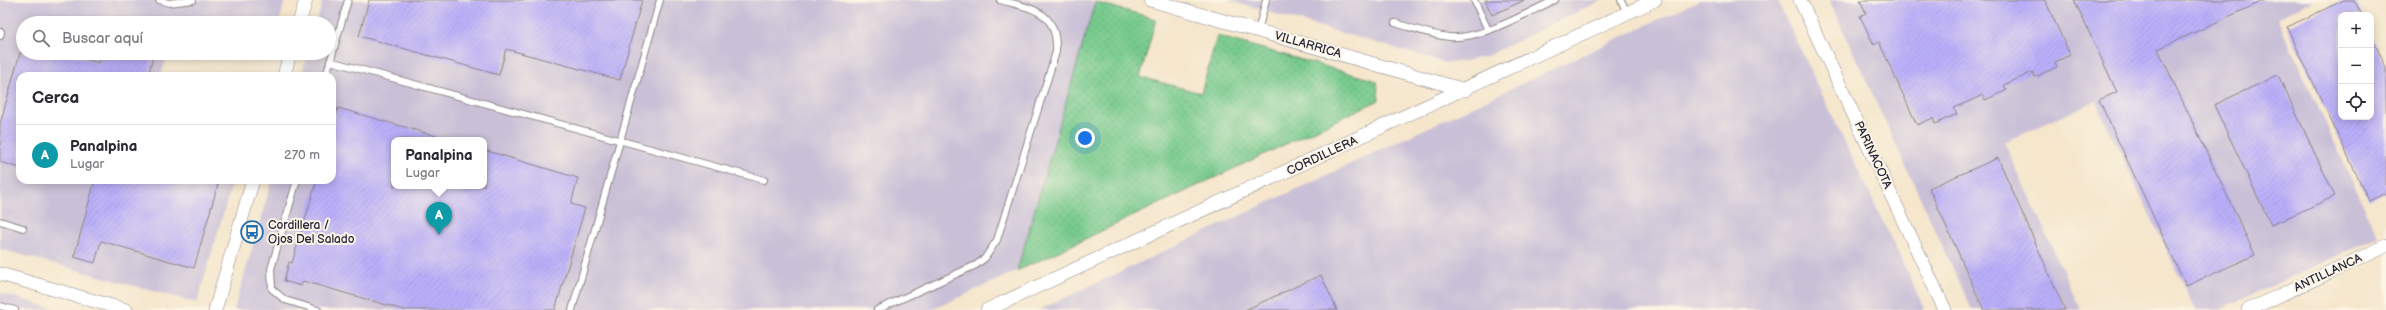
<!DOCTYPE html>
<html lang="es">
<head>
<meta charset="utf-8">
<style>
	:root { --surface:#fff; --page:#f2f2f3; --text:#2b2b33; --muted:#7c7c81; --line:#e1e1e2; --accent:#1f6fb2 }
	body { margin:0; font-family:"Balsamiq Sans",sans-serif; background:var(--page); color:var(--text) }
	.controls { position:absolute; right:12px; top:12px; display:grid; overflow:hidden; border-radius:8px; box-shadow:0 2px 10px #0003 }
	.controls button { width:36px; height:36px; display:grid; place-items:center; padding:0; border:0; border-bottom:1px solid var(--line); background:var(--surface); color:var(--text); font:20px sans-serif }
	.you { position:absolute; left:1085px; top:138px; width:14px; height:14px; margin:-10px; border:3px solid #fff; border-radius:50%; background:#1a73e8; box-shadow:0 0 0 6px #1a73e833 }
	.badge { display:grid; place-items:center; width:26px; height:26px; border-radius:50%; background:var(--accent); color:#fff; font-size:13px; font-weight:700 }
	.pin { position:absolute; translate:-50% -33px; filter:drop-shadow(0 1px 2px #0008) }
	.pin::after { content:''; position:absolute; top:21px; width:14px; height:12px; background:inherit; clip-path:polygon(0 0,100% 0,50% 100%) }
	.popup { position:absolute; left:391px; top:137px; width:96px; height:52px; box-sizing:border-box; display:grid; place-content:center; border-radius:8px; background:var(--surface); filter:drop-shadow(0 1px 3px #0005); font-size:13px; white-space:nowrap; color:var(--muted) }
	.popup b { font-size:15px; color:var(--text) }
	.popup::after { content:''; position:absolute; left:50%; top:100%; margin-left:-8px; border:8px solid transparent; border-top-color:var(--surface) }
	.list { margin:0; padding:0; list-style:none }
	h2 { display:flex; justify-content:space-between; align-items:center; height:52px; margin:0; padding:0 16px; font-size:17px }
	h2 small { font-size:13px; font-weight:400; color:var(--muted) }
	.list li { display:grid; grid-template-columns:26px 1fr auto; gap:12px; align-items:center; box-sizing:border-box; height:60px; padding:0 16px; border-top:1px solid var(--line) }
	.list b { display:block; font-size:15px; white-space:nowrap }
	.list p { margin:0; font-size:13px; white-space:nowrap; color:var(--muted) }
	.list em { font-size:13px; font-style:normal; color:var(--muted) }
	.icon { flex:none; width:22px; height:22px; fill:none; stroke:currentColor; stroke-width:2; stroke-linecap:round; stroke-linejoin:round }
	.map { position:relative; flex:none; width:2386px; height:310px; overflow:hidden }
	.search { position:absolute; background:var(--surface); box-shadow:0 2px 10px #0003; left:16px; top:16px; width:320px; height:44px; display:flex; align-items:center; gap:10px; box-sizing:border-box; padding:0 14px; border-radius:22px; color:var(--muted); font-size:15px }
	.panel { position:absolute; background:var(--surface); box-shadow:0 2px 10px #0003; left:16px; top:72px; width:320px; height:112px; border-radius:12px }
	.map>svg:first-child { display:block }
</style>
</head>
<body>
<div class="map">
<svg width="2386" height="310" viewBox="0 0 2386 310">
	<defs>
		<pattern id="grass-dots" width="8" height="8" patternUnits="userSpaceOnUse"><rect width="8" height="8" fill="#77ca8d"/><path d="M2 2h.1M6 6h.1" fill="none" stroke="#67ad7b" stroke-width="1.8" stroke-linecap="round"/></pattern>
		<pattern id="building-hatch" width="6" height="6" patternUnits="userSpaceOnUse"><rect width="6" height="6" fill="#baaffa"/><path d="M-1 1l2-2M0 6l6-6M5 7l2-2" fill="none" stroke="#a096d7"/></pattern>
	</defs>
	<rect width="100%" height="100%" fill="#fcf5e5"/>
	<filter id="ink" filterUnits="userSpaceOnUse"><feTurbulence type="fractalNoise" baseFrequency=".025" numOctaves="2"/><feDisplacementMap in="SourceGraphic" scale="8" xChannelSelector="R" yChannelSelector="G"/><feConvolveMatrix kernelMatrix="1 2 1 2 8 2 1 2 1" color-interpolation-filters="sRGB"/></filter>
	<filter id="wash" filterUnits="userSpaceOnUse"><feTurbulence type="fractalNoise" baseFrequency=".012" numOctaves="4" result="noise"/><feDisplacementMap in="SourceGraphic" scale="16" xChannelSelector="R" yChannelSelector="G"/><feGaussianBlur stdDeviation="0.9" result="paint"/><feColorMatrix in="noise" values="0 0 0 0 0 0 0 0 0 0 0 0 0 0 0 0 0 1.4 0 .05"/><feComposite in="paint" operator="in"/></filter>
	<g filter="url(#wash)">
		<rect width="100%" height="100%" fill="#f5e6cc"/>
		<g fill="#c9bfd7" fill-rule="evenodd">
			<path d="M0,0h285l-6,23h-85l-16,-4 -1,4h-154v30h145l-7,23h-141v104h213l-36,123 -197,-54z"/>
			<path d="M323,0h765l7,2 -78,269 -86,39h-697l38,-130h60v-104h-31l7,-23h21v-30h-13zM394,140h90v46h-90z"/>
			<path d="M1227,0h375l-115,56 -22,5 -19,2z"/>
			<path d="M1700,0h77l148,310h-886z"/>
			<path d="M1829,0h485l-37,18 101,219 -159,73h-24l-99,-208 2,-2 -94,42 77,168h-109z"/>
			<path d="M0,293l58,17h-58z"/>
		</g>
		<path fill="url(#grass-dots)" stroke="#4c7664" d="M1095,2l61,17 -16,58 61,16 16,-57 160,45 2,19 -362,171z"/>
		<g id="blocks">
			<g fill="url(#building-hatch)">
				<path d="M369,0h273l-22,80 -114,-31 -7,26 -140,-39z"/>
				<path d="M1485,0h40l-33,15z"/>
				<path d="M1860,0h185l25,55 -15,7 2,5 -22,10 -2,-5 -29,13 3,5 -22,10 -2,-5 -29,13 3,6 -22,10 -2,-6 -16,7 -38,-83 -5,3 -14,-29 6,-3z"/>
				<path d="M2074,0h191l-107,49 97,206 -69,31 -87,-186 18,-8z"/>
				<path d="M2344,0h10l8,15h-21v102h30v-82l15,32v126l-17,8 -82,-174z"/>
				<path d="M20,53h44l35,10 3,-10h52l-6,23h-128v92l-20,-6v-38z"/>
				<path d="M2278,75l57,121 -64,29 -57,-120z"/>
				<path d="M338,108l98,28v4h-42v46h90v-36l94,28 -7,26 14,4 -30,102h-151l-101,-29 -2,5 -17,-5 5,-19 3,1 25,-83h15v-52z"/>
				<path d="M1998,158l67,152h-81l-55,-122z"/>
				<path d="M95,180h108l15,4 -24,84 -93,-27 -6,22 -21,-6z"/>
				<path d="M1321,275l16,35h-92z"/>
			</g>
		</g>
	</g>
	<g filter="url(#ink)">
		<use href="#blocks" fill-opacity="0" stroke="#8c8484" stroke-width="1"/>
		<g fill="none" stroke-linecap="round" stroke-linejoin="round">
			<g stroke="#8c8484" stroke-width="8">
				<g id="lane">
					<path d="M159,0l10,3 24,-3"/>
					<path d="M1474,0l14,30"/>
					<path d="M1621,0l6,13"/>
					<path d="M1395,23c18,5 35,12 54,14 32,3 77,-24 106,-37"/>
					<path d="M1258,31l8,-31"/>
					<path d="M0,36l1,-4"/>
					<path d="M330,61l434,119"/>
					<path d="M326,76l22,-76"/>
					<path d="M297,180l-26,89 1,20 13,11 33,10"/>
					<path d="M0,221l23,7"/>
					<path d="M0,306l15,4"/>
					<path d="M572,310l88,-310"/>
					<path d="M877,310l99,-45 9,-7 12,-18 59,-188c2,-42 -24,-43 -56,-52"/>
				</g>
			</g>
			<g stroke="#8c8484" stroke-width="14">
				<g id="street">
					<path d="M1150,0l315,90"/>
					<path d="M1800,0l145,310"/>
					<path d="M299,23l7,-23"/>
					<path d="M284,76l6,-23"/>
					<path d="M0,274l126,36"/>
					<path d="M215,310l38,-130"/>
					<path d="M987,310l668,-310"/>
					<path d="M2248,310l138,-64"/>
				</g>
			</g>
			<use href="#lane" stroke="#fff" stroke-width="6"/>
			<use href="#street" stroke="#fff" stroke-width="13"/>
		</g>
	</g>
	<defs>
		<g id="bus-ring" transform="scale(1.15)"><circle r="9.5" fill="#fcf5e5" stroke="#1f6fb2" stroke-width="1.5"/><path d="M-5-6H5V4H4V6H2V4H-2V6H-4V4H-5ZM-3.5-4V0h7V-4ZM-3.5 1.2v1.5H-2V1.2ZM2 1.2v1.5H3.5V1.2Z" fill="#1f6fb2"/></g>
	</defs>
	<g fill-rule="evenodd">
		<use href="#bus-ring" x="252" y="232"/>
	</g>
	<g text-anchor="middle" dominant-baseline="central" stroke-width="4" stroke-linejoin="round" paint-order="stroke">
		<g font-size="12" fill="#22223b" stroke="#fcf5e5">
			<text transform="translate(1308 45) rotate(16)">VILLARRICA</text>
			<text transform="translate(1873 155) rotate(65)">PARINACOTA</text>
			<text transform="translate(1322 156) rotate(-25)">CORDILLERA</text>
			<text transform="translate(2328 273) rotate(-25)">ANTILLANCA</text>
		</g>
		<g font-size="12" fill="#22223b" stroke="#fcf5e5" text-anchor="start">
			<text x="268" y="225">Cordillera /<tspan x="268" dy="14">Ojos Del Salado</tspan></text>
		</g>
	</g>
</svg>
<div class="controls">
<button>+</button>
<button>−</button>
<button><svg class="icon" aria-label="locate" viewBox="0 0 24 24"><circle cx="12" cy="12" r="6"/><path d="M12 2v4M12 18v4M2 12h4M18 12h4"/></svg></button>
</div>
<div class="you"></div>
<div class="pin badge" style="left:439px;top:235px;background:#0f9aa8">A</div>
<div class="popup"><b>Panalpina</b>Lugar</div>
<div class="search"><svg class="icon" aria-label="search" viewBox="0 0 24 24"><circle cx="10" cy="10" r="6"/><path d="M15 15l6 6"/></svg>Buscar aquí</div>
<section class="panel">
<h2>Cerca<small></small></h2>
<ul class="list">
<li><span class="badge" style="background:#0f9aa8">A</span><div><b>Panalpina</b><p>Lugar</p></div><em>270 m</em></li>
</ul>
</section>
</div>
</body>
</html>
